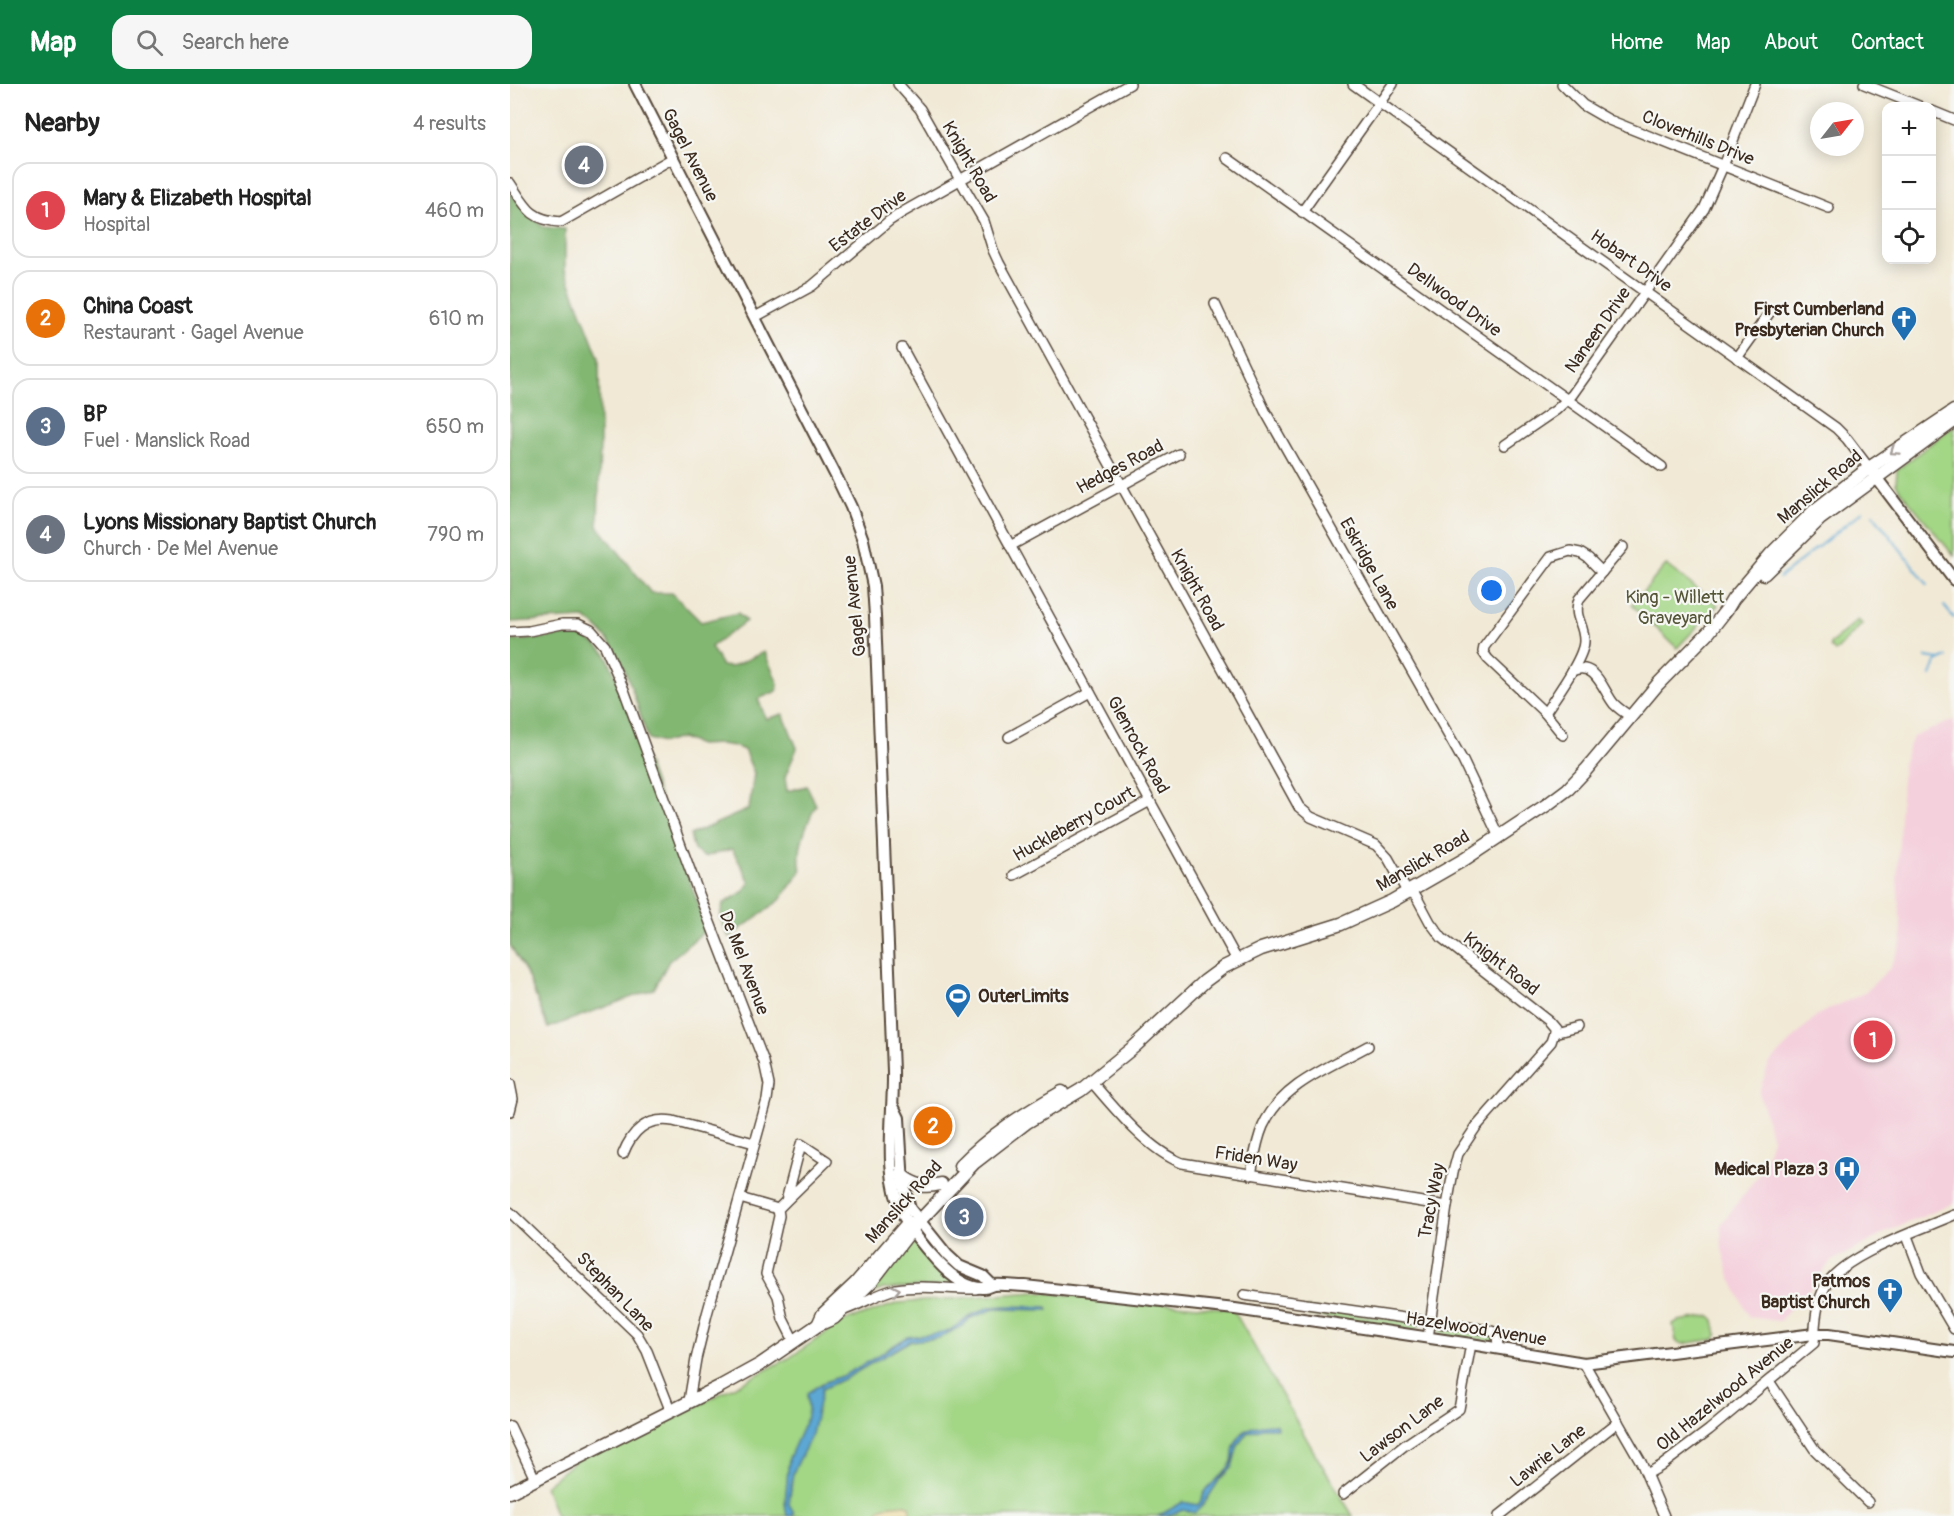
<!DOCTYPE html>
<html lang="en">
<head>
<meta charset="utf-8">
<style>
	:root { --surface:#fff; --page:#f6f6f6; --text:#222; --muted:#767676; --line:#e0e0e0; --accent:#0b8043 }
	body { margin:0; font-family:Pangolin,sans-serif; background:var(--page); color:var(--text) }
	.controls { position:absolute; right:18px; top:18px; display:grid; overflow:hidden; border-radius:12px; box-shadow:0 3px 15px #0003 }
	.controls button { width:54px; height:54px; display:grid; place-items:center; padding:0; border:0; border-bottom:2px solid var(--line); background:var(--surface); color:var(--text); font:30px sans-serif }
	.compass { position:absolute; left:1300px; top:18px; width:54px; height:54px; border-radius:50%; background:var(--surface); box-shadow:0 3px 15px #0003; rotate:59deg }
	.you { position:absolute; left:982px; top:507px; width:21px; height:21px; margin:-15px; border:4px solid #fff; border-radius:50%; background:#1a73e8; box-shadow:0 0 0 9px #1a73e833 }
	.badge { display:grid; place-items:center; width:39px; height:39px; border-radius:50%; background:var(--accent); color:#fff; font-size:20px; font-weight:700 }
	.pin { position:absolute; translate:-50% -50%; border:3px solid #fff; box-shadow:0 2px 6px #0006 }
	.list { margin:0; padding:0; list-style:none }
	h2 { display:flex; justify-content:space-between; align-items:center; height:78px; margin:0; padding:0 24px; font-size:26px }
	h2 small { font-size:20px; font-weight:400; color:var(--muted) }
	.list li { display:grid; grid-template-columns:39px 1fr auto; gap:18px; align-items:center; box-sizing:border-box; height:96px; margin:0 12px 12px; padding:0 12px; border:2px solid var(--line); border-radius:18px }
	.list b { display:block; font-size:22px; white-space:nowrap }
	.list p { margin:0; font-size:20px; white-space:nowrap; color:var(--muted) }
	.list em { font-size:20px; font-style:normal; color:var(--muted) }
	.icon { flex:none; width:33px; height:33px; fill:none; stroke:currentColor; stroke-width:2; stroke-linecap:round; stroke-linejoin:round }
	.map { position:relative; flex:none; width:1444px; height:1432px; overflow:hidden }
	header { display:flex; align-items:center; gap:36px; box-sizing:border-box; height:84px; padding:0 30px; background:var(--accent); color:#fff }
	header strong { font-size:28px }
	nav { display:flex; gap:33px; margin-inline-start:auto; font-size:21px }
	.search { width:420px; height:54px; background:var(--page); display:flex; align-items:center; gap:15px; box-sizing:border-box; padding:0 21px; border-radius:18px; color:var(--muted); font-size:22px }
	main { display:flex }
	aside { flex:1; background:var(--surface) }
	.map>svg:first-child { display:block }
</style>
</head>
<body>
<header>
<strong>Map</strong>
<div class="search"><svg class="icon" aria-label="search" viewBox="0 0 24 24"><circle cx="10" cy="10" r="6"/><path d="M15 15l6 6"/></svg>Search here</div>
<nav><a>Home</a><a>Map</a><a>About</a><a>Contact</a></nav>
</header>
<main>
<aside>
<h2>Nearby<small>4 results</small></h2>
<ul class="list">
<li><span class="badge" style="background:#e0444e">1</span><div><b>Mary &amp; Elizabeth Hospital</b><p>Hospital</p></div><em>460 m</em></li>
<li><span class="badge" style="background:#e8710a">2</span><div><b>China Coast</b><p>Restaurant · Gagel Avenue</p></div><em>610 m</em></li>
<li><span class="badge" style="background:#5c6f8a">3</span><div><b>BP</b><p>Fuel · Manslick Road</p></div><em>650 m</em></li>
<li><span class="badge" style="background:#6b7280">4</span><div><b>Lyons Missionary Baptist Church</b><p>Church · De Mel Avenue</p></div><em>790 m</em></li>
</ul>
</aside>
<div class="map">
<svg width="1444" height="1432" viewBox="0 0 1444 1432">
	<rect width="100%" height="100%" fill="#f6f6f2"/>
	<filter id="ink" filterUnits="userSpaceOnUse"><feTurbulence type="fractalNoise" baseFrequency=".0167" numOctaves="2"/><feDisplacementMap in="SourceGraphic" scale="12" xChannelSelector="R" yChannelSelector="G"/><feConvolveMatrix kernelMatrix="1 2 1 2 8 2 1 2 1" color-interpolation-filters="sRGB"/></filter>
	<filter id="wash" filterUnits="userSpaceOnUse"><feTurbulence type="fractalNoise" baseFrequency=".008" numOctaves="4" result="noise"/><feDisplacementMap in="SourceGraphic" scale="24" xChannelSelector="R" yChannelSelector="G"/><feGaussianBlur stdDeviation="1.35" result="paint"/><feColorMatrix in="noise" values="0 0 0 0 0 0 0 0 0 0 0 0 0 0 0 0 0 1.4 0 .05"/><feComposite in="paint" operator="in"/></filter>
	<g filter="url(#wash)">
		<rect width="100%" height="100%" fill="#f1e9d5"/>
		<path fill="#f4cfdc" d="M1444,636v483l-65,28 -59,31 -21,28 -30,31 -30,-4 -19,-41 -8,-26 -1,-25 41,-55 10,-31 -13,-47 10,-28 48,-49 47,-22 26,-25 12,-27 -5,-62 6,-118 10,-24z"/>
		<g fill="#a3d685" stroke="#6f8052" stroke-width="1.5">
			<path d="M1444,342v130l-54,-66 -4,-7 1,-13z"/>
			<path d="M1156,481l52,40 -41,43 -45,-43z"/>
			<path d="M1348,536l4,4 -27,28 -5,-5v-3z"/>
			<path d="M403,1156h2l45,45 -77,4 -13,5z"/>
			<path d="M525,1208l198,17 84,148 36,59h-797l-11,-30 36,-30 74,-28 134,-70 53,-36 57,-19z"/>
			<path d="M796,1224l113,15 1,3 -7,5 -105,-16 -3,-4z"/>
			<path d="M1200,1232l4,4 3,15 -2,4 -33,5 -6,-3 -3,-17 5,-3z"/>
			<path d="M927,1240l51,7 6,6 -1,4 -51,-6 -5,-5z"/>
		</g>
		<g fill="#82b772" stroke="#5e7048" stroke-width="1.5">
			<path d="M0,109l33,34 22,2v41l34,88 1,83 -2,85 53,67h21l29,29 37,-9 8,8 -35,26 11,19 9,1 33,-15 14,31 -1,8 -19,8 8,20 17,-5 14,34 -12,29 2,14 20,-5 9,19c-10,20 -20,44 -15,66l-21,29 -51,37 -9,-19 3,-14 20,-12 7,-10 -18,-33 -28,8 -10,-7 -4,-15 59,-26 5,-36 -10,-23 -10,-4 -14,-2 -21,1 -18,-7 -19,5 -14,-4c-14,-41 -24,-97 -64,-121l-74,4z"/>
			<path d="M54,552l20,1 11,7 11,10 11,25 90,250 -38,32 -15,28 -106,39 -22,-56 -16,-27v-306l5,2z"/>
		</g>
		<path fill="#eeda9e" stroke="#94825e" stroke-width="1.5" d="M396,1420l4,2v7l-30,2 -2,-4 7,-5z"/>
		<g fill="#5ba7d4" stroke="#4b6879" stroke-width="1.5">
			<path d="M498,1222l39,1 1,3 -54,-1 -23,9 -9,8 -23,12 -29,3 -62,36 -26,12 -10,45 -19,39 -4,31 5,9 -2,3h-5l-2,-13 4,-45 17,-38 2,-11 -1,-16 16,-10 21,-8 27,-15 36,-23 28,-3 15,-4 24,-16 16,-7z"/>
			<path d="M766,1340l1,4h-15l-15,5 -9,12 -6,22 -12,12 -16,25 -9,9 -12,-3c-6,3 -18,6 -25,6l25,-14 15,3c4,-5 5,-11 9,-16 7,-8 17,-15 23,-24 4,-5 2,-12 4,-18 6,-20 25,-23 42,-23z"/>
		</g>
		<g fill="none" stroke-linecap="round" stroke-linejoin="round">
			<g stroke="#5ba7d4" stroke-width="2">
				<path d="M1363,430l55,71"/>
				<path d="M1269,494l84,-67"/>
				<path d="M1434,522l10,12"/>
				<path d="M1416,573l12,2"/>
				<path d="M1421,592l5,-14 11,-5"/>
			</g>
		</g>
	</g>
	<g filter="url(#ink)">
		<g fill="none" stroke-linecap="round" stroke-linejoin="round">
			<g stroke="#564739" stroke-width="12">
				<g id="minor">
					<path d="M388,0l22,25 47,83 17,29 9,29 6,13 300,544 12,10 65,28 12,13 17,30 11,8 14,26 12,16 106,83 6,7v5"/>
					<path d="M843,0l483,344 11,11 22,29"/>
					<path d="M1052,0l21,21 26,15 220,88"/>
					<path d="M1354,0l55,22"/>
					<path d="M1422,27l22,9"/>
					<path d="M717,74l435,309"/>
					<path d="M0,99c16,24 20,37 51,39l112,-64"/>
					<path d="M792,128l91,-128"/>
					<path d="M705,220l50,107 198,350 36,76"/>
					<path d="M245,233l57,-31 77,-65 14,-9 227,-128"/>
					<path d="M392,264l335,612"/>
					<path d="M1227,274l33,-46"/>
					<path d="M995,361l51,-35 16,-15 132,-186 19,-43 32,-82"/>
					<path d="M500,462l169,-92"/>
					<path d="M0,548l19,-1 33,-7h16l13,6 14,16 19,44 73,199 67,173 5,23 -2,15 -60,214 -11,45 -7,42"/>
					<path d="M1062,587c24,-11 31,20 42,33 5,5 11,9 16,12"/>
					<path d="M1035,629c10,-16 40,-56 39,-73 0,-17 -11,-22 -5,-41l44,-52"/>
					<path d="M1053,651l-18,-22 -57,-54 -5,-7 1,-5 67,-90 19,-6 10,2 8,5 14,14"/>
					<path d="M499,653l81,-45"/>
					<path d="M504,791l136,-74"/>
					<path d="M1044,949l23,-6"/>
					<path d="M581,997c24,28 56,68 91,82l265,43"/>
					<path d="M0,1000l3,15 -3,12"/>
					<path d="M113,1070c9,-23 23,-37 50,-33l81,22"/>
					<path d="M741,1091c3,-16 5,-33 12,-49 19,-42 67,-59 105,-80"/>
					<path d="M230,1114l38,11"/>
					<path d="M276,1117l41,-40 -26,-17 -15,57 -8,8 1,7 -13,58 12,22 5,23 11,22"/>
					<path d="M0,1128l127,122 10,17 24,61"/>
					<path d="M1397,1152l14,37 33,56"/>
					<path d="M734,1211l244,35 9,3 1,15"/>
					<path d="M334,1226c18,-6 34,-17 52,-21 27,-5 53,1 80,0"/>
					<path d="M918,1254l19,-132 6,-34 5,-18 18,-27 75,-85 3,-9"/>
					<path d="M1074,1279l57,99 23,54"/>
					<path d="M1259,1297l46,69 53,52"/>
					<path d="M0,1342l25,53"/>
					<path d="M1137,1390l14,-8 48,-36 105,-87c1,-19 2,-41 12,-58 19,-31 94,-55 128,-70"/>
					<path d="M833,1410l62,-49 54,-36 12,-65"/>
					<path d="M989,1432l119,-94"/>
				</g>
			</g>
			<g stroke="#564739" stroke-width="14">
				<g id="tertiary">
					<path d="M125,0l203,396 13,27 12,33 10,46 2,30 18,455c1,47 -11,102 11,146 8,15 21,31 33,44 11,12 29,28 47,27 3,0 6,-2 9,-3 10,-1 22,1 32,1l210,23 236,35 113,19 230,-29h15l125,18"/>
					<path d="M1359,384l85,112"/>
					<path d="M383,1022l6,12 4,66 7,25 37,46 12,11 24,10 9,9"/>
				</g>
			</g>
			<g stroke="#564739" stroke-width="15">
				<g id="secondary">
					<path d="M1254,490l56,-55 134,-98"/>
					<path d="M450,1082c30,-31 65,-53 102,-74"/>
					<path d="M391,1091c14,11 23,13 40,9"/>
					<path d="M308,1241l5,-11 33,-31 52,-60"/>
					<path d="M0,1408l211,-106 40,-22 57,-39 16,-7 38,-37 40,-52 62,-66 53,-41 54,-32 54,-44 70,-65 19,-14 37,-18 80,-25 51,-23 73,-42 83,-55 20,-15 18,-19 72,-86 51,-52 18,-23 6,-10 38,-45 43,-43 55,-43 85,-57"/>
				</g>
			</g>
			<use href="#minor" stroke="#fff" stroke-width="9"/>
			<use href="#tertiary" stroke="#fff" stroke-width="10"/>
			<use href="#secondary" stroke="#fff" stroke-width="12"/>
		</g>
		<defs><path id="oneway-chevron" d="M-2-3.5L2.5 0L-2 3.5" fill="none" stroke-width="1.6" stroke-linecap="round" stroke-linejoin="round" transform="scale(1.5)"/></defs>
		<g stroke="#a79f9a">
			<use href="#oneway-chevron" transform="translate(1384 367) rotate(146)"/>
			<use href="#oneway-chevron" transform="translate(386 1206) rotate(-12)"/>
		</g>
	</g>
	<defs>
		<g id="church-pin" transform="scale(1.35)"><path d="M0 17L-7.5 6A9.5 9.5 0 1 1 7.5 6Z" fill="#1f6fb2" stroke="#f6f6f2"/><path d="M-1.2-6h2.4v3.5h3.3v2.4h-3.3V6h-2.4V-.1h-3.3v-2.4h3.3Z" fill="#fff"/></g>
		<g id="stadium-pin" transform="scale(1.35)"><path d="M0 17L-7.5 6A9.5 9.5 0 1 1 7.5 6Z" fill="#1f6fb2" stroke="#f6f6f2"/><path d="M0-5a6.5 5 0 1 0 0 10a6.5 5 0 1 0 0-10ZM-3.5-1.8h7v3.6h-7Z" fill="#fff"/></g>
		<g id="hospital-pin" transform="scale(1.35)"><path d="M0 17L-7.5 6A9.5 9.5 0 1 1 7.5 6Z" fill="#1f6fb2" stroke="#f6f6f2"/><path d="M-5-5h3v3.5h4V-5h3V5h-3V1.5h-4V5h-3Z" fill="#fff"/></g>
	</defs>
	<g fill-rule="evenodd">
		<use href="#church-pin" x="1394" y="235"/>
		<use href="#stadium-pin" x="448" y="912"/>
		<use href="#hospital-pin" x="1337" y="1085"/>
		<use href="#church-pin" x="1380" y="1207"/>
	</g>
	<g text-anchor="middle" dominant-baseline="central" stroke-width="4.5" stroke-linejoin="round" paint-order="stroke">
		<g font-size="18" fill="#3b2a1e" stroke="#f6f6f2">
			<text transform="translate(1188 54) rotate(22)">Cloverhills Drive</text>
			<text transform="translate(180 71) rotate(63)">Gagel Avenue</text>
			<text transform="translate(459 78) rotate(60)">Knight Road</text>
			<text transform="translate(358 137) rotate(-37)">Estate Drive</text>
			<text transform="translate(1121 177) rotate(35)">Hobart Drive</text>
			<text transform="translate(944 216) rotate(36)">Dellwood Drive</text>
			<text transform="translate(1088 246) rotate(-55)">Naneen Drive</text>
			<text transform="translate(610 383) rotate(-28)">Hedges Road</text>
			<text transform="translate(1310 403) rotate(-40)">Manslick Road</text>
			<text transform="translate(859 480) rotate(61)">Eskridge Lane</text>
			<text transform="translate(687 506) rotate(61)">Knight Road</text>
			<text transform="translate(345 522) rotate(-96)">Gagel Avenue</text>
			<text transform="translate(628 661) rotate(61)">Glenrock Road</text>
			<text transform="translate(564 740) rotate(-29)">Huckleberry Court</text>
			<text transform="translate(913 777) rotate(-30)">Manslick Road</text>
			<text transform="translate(234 879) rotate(69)">De Mel Avenue</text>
			<text transform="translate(991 880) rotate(38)">Knight Road</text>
			<text transform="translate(746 1075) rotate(9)">Friden Way</text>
			<text transform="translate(922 1117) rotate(-79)">Tracy Way</text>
			<text transform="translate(394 1118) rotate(-48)">Manslick Road</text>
			<text transform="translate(105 1208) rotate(46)">Stephan Lane</text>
			<text transform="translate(966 1245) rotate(9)">Hazelwood Avenue</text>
			<text transform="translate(1215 1310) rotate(-39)">Old Hazelwood Avenue</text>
			<text transform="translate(892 1345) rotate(-37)">Lawson Lane</text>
			<text transform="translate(1038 1372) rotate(-38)">Lawrie Lane</text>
		</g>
		<g font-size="18" font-weight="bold" fill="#3b2a1e" stroke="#f6f6f2" text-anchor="end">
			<text x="1374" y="225">First Cumberland<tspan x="1374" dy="21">Presbyterian Church</tspan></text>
			<text x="468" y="912" text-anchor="start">OuterLimits</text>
			<text x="1318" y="1085">Medical Plaza 3</text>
			<text x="1360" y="1197">Patmos<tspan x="1360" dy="21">Baptist Church</tspan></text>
		</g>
		<g font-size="18" fill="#555538" stroke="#f6f6f2">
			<text x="1165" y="513">King - Willett<tspan x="1165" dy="21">Graveyard</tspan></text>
		</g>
	</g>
</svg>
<div class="controls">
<button>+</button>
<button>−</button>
<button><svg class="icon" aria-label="locate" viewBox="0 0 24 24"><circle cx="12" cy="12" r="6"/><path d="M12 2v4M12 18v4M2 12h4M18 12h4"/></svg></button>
</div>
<svg class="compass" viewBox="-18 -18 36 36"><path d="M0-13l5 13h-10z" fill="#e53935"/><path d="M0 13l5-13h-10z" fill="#767676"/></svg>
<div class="you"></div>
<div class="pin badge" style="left:1363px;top:956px;background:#e0444e">1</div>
<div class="pin badge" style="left:423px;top:1042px;background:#e8710a">2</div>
<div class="pin badge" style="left:454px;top:1133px;background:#5c6f8a">3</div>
<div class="pin badge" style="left:74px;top:81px;background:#6b7280">4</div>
</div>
</main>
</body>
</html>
